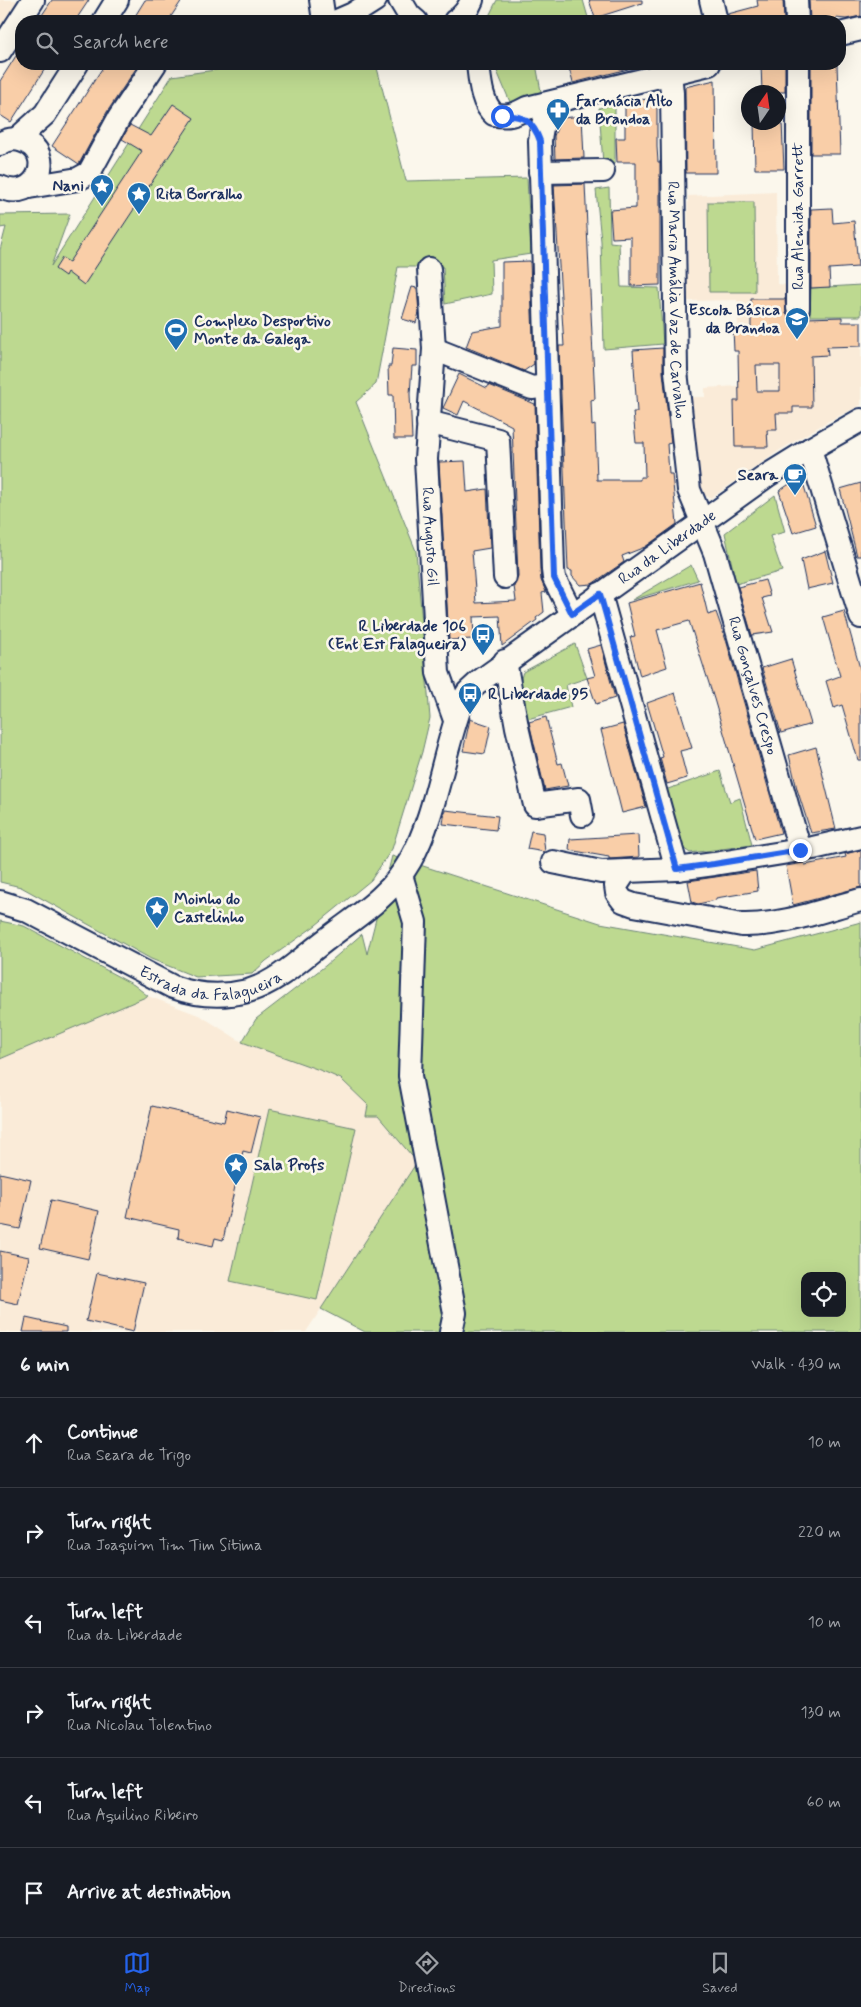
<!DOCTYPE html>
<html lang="en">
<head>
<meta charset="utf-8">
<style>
	:root { --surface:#171b24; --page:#242831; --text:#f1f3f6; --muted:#9ea1a6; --line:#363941; --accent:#2563eb }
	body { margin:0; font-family:Mynerve,sans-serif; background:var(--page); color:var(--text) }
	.controls { position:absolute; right:15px; bottom:15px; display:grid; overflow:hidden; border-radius:10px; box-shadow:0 5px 20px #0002 }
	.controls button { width:45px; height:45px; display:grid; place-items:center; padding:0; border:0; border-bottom:1px solid var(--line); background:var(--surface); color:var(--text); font:25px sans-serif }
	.compass { position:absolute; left:741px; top:85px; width:45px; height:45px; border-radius:50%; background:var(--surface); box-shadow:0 5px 20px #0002; rotate:13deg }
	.stop { position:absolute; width:15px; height:15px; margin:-11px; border:4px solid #2563eb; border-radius:50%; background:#fff }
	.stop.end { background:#2563eb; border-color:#fff; box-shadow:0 1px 5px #0008 }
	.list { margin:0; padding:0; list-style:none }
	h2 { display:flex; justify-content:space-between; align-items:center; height:65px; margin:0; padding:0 20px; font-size:21px }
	h2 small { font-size:16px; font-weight:400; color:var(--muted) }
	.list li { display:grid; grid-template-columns:32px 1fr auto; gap:15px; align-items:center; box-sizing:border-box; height:90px; padding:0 20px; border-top:1px solid var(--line) }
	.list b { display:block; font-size:19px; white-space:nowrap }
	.list p { margin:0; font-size:16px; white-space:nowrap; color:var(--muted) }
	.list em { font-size:16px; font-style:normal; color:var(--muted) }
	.icon { flex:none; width:28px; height:28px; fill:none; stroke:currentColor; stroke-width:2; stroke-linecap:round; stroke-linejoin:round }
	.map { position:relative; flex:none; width:861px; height:1332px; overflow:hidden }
	.search { position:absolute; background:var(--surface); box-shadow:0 5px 20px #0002; left:15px; right:15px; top:15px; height:55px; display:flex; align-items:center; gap:12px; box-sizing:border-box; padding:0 18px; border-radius:20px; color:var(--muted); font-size:19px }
	.sheet { height:605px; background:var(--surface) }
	nav { display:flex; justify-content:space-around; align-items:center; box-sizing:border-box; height:70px; border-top:1px solid var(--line); background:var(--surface); font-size:14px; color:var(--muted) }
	nav a { display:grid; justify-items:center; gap:2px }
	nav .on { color:var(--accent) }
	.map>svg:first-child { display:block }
</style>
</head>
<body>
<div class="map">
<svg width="861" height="1332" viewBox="0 0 861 1332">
	<rect width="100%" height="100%" fill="#fbf7ec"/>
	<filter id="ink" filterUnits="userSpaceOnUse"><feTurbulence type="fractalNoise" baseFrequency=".02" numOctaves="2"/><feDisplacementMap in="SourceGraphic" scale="10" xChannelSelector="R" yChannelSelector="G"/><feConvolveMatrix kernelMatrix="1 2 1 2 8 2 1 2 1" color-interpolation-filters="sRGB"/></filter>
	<g filter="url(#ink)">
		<g fill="#faebd8">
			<path d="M0,0h16l4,9 -20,28z"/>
			<path d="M776,192l1,92 12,1 7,23v13h14v-3l32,-1 1,5h18v83l-36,18 -45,27 -69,48 -7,-3 -5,-6 -11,-92h17v-9l33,-2v-35h-4l-1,-22 5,-1 -1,-28 -49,1v-105z"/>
			<path d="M148,996l53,20 41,26 96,34 30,29 49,57 -111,170h-306v-273z"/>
		</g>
		<g fill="#bdd990" stroke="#6c8477" fill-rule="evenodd">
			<path d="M497,0h86l6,21h-100v-5z"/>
			<path d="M258,64h118l30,117 121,-3 4,76 -40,6 1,34 -47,10 -2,-37h-45l-22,117 -20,18 60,149 14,167 -8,34 -30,97 -21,31 -55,45 -50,36 -14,13 -56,3 -45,-18 -130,-72 -21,-5v-632l6,-23 -6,1v-13l70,-1 -19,52 121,-190z"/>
			<path d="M494,64h42l6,33 -32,5z"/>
			<path d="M615,104v60h-12l-4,-56z"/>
			<path d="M609,188l1,54 9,1 2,44 38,1 4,56 -59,5 -3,-108 -5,-51z"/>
			<path d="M708,202h46l1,90h-46z"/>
			<path d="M861,285v31h-51l1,-28z"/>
			<path d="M775,495l10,37 -15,4 12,35 -46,13 -11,-51z"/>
			<path d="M691,565l7,15 -66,20z"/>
			<path d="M575,644l12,34 -21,7 5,22 -47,13c-2,-15 -7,-33 -1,-48z"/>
			<path d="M720,771l10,31 10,-4 12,47 -62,8 -7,-5 -18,-58z"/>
			<path d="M392,856l208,67 155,27 106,-28v410h-496l-44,-23 96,-147 -39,-46h-12l2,-11 -27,-26 -16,-7 -83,-30 14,-23 69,-53 37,-32 5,20zM805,1276h37v37h-37z"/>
			<path d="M0,921l24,5 110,59 14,11 -148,63z"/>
			<path d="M269,1109l87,19 -39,172 -87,-19z"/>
		</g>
		<g fill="#f9cea8" stroke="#1b2f5e" fill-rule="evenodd">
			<path d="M52,0h37l-14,21h-37z"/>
			<path d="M145,0h37l-14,21h-36z"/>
			<path d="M589,0h53v3l-47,15z"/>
			<path d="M757,0h26l1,21h-55l-1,-7 30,-8z"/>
			<path d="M809,0h52v16l-15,3 -10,-1v3h-26z"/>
			<path d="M21,48v16h27l-37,58 -11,-7v-34z"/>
			<path d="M105,64h34l-32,48 -28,52 -27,-18z"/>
			<path d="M568,64h63l1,4 -59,15z"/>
			<path d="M761,64h24v28h-23z"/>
			<path d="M811,64h26l3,90h-29z"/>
			<path d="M715,80l1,93h-30l-1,-86z"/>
			<path d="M657,99v48l1,15h2v123l-29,1v-49l-19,1 -2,-28 26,-2v-46h-19l-1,-24h9v-38z"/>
			<path d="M173,104l21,14 -110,167 -17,-13 -2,4 -10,-7 7,-11 7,4 73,-111 -20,-12 8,-14 21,11z"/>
			<path d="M582,116l2,42 -29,1 -1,-23 5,-14 3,-4z"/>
			<path d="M754,122h28l2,47h-29z"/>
			<path d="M585,184l10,215 -4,1 1,26 3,-1 2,55h43v-3h5l-1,-34h-8l-3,-31h4l-4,-62 30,-2v24l8,71 -4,1 2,30h3l5,50 -32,23 -23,9 2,6 -32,22 -12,1 -8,-9v-5l-4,-1 -9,-224h5l-10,-161z"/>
			<path d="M832,208l1,15 21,-2 4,46 -29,2 1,18 -19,1v-79z"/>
			<path d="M530,261l4,103 -10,7 -58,-24 6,-16 30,-5v-64z"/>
			<path d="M412,287l5,1 2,25 -3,10 -14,-4z"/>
			<path d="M751,299h34l1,15 5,5 7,2 8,-3 36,-1v5h19v24l-34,1 1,8 -17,1 1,51h-19v6h-17l1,17h-10l1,17h-33l-1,-46h5l-1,-50h-4l-1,-22 18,-1zM756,365h24v26h-23z"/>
			<path d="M393,348l24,2v16h-5l-2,28 2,45h-18l-1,-44h-4l-1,-29h3z"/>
			<path d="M459,374l28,14 2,-3 46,19 5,166 1,10 5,12 -4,1 2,19 -8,6 1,2 -35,26 -2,-30 -27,1 1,22 -25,1 -10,-178 26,-1 2,31 20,-3 3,59 -18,3 4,52 40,-2 -2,-15 4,-10 -6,-150 -48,-25 -6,14 -15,-7z"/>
			<path d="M794,481l10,5 12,40 -23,7 -14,-42z"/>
			<path d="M861,483v73h-4l-17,-67z"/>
			<path d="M825,551l8,32 -26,6 -6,-29z"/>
			<path d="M765,580l5,16 -8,2 11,34 -21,3 -14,-48z"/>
			<path d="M700,582l8,33 8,-3 11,31 54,190 -26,6 -41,-140 -25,-78 -32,9 10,37 -27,9 -10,-39 5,-1 -8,-33z"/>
			<path d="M844,611l17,61v88h-3l-16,-55 -8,3 -8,-27 14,-5 -17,-59z"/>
			<path d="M601,645l14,53 -19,6 -9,-26 8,-2 -8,-27z"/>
			<path d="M791,659l20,65 -30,9 -19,-65z"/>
			<path d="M675,693l17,55 -12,3 7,27 -20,6 -7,-26 3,-1 -16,-54z"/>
			<path d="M546,717l12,47 4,-1 6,23 -23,4 -16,-68z"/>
			<path d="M470,719l21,7 -6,28 -22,-3z"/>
			<path d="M623,724l23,83 -24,6 -21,-83z"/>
			<path d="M816,747l20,82 -25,4 -14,-44 -8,-34z"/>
			<path d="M445,810l53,6 -2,14 -53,-6z"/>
			<path d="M531,831l12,2 2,19 -18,-3z"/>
			<path d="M638,835l1,22 -30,2v-2l-40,-7 1,-11z"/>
			<path d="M861,850v37l-68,18 -7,-39 18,-3 1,2 41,-8 -1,-3z"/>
			<path d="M756,871l2,20 -42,7v2l-18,4 -6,-2 -4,-21z"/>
			<path d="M152,1106l72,16 3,-13 33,8 -9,36 -8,-2 -20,89 -8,-2 -2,8 -35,-8 1,-9 -52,-12z"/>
			<path d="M0,1173l31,7 -11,49 -20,-4z"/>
			<path d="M51,1200l48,11 -11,48 -48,-11z"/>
			<path d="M0,1251l29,6 -11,47 -18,-4z"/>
			<path d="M97,1273l47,10 -11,49 -47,-11z"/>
			<path d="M26,1318l40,9v5h-43z"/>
		</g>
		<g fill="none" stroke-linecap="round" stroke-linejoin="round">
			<g stroke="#1b2f5e" stroke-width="26">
				<g id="minor">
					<path d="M321,0l3,21"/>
					<path d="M400,0l9,15 7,6"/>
					<path d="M711,0l5,21"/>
					<path d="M796,0l1,21"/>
					<path d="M104,21l13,-21"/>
					<path d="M337,21l16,-7 22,-14"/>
					<path d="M455,21c8,-5 13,-11 17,-21"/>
					<path d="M840,34l21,-5"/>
					<path d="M0,51l33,-51"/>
					<path d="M478,64c2,16 3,39 16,50 13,4 22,0 33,-6l182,-44"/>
					<path id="s1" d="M670,72l2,21 4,278 13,119 26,63 85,297"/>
					<path d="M560,101c-14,14 -18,19 -20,40l13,429 1,8 18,36"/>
					<path d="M17,139l28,-25 32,-50"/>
					<path d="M0,144c7,-5 15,-6 23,-3 34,12 14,63 -23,46"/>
					<path d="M540,172l63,-1"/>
					<path d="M29,187l49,-8 11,-6 30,-55 36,-54"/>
					<path id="s2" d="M429,269l5,80 -8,110 12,214 17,47"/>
					<path d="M798,308v-244"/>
					<path d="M434,349l98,39 15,-2"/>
					<path d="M428,422l70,18 7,137"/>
					<path d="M810,449l51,168"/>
					<path d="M600,594l77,275"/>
					<path d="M505,661l12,66 18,78 44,-6 3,16"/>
					<path d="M553,862l48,10 76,-3 37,-5 99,-16 48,-11"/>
					<path d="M626,871l-10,15 1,7 6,8 11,4 108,20c40,1 81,-15 119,-25"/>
					<path d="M401,875l14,47 -5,154 45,237 -4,19"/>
					<path id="s3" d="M0,902l26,8 147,77c25,9 50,10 75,4 30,-9 55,-34 79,-52 19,-15 40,-28 57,-45 10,-9 19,-21 26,-33 26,-45 33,-109 52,-159l6,-10 12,-11 288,-206 42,-26 51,-29"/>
				</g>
			</g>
			<use href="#minor" stroke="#fbf7ec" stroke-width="22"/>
		</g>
	</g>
	<g fill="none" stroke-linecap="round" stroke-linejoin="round" filter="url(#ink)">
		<path stroke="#2563eb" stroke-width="6" d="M502,116c20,-2 31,5 38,25l14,437 18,36 28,-20 77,275 37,-5 86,-14"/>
	</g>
	<defs>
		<g id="pharmacy-pin" transform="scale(1.25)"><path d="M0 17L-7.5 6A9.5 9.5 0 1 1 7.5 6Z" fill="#1f6fb2" stroke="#fbf7ec"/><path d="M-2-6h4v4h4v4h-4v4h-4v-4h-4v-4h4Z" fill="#fff"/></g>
		<g id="sight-pin" transform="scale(1.25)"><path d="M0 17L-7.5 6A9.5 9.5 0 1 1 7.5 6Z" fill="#1f6fb2" stroke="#fbf7ec"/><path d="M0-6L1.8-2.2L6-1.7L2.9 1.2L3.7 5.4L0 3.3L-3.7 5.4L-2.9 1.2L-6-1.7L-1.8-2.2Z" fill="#fff"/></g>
		<g id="school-pin" transform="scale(1.25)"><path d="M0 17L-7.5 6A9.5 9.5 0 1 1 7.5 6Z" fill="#1f6fb2" stroke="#fbf7ec"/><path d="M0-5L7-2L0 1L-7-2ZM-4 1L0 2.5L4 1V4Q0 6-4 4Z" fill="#fff"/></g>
		<g id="stadium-pin" transform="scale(1.25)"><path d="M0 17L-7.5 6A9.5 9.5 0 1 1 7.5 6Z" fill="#1f6fb2" stroke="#fbf7ec"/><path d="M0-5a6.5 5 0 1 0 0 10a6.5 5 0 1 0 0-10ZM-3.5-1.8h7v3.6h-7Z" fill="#fff"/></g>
		<g id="cafe-pin" transform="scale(1.25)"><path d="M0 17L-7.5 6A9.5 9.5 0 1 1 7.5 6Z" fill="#1f6fb2" stroke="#fbf7ec"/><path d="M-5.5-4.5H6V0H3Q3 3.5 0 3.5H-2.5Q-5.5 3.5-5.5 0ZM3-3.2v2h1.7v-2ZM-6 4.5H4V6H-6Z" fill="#fff"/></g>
		<g id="bus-pin" transform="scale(1.25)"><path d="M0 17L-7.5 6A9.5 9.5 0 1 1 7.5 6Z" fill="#1f6fb2" stroke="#fbf7ec"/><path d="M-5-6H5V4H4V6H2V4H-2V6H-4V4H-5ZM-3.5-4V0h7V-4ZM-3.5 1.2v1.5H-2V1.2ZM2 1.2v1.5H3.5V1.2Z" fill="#fff"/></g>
	</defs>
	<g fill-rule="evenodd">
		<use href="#pharmacy-pin" x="558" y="110"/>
		<use href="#sight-pin" x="102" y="186"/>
		<use href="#sight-pin" x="139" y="194"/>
		<use href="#school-pin" x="797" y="319"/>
		<use href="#stadium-pin" x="176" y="330"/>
		<use href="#cafe-pin" x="795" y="475"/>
		<use href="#bus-pin" x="483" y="635"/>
		<use href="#bus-pin" x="470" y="694"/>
		<use href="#sight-pin" x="157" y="908"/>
		<use href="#sight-pin" x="236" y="1165"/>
	</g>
	<g text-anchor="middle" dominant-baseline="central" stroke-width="5" stroke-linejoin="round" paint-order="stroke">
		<g font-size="16" font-weight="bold" fill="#1b2f5e" stroke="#fbf7ec" text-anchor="start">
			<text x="576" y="101">Farmácia Alto<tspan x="576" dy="18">da Brandoa</tspan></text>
			<text x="84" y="186" text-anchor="end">Nani</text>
			<text x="156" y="194">Rita Borralho</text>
			<text x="780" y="310" text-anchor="end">Escola Básica<tspan x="780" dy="18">da Brandoa</tspan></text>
			<text x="194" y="321">Complexo Desportivo<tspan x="194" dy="18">Monte da Galega</tspan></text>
			<text x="778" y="475" text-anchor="end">Seara</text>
			<text x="466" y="626" text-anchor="end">R Liberdade 106<tspan x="466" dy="18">(Ent Est Falagueira)</tspan></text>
			<text x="488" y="694">R Liberdade 95</text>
			<text x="174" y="899">Moinho do<tspan x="174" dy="18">Castelinho</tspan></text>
			<text x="254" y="1165">Sala Profs</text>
		</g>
		<g font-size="16" fill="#1b2f5e" stroke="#fbf7ec">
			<text transform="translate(798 216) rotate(-90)">Rua Alemida Garrett</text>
			<text stroke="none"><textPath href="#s1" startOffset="228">Rua Maria Amália Vaz de Carvalho</textPath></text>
			<text stroke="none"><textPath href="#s2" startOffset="268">Rua Augusto Gil</textPath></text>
			<text stroke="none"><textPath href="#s3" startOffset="905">Rua da Liberdade</textPath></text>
			<text stroke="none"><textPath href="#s1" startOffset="625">Rua Gonçalves Crespo</textPath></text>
			<text stroke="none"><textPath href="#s3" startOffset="231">Estrada da Falagueira</textPath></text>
		</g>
	</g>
</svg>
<div class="controls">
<button><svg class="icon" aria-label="locate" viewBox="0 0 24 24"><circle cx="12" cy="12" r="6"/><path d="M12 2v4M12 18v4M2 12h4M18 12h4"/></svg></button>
</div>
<svg class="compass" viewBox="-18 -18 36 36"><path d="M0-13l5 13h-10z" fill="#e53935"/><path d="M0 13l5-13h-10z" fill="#9ea1a6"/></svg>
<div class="stop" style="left:502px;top:116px"></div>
<div class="stop end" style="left:800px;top:850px"></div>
<div class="search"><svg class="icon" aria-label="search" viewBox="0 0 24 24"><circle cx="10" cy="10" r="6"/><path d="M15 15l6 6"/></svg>Search here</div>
</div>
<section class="sheet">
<h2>6 min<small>Walk · 430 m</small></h2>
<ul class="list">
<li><svg class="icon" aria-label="ahead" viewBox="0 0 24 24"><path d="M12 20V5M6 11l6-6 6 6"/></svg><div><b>Continue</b><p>Rua Seara de Trigo</p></div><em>10 m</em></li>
<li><svg class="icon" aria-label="right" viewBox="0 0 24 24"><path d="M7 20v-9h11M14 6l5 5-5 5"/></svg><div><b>Turn right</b><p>Rua Joaquim Tim Tim Sitima</p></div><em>220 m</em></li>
<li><svg class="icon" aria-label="left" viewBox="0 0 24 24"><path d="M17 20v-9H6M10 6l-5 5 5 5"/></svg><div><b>Turn left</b><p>Rua da Liberdade</p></div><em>10 m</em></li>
<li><svg class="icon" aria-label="right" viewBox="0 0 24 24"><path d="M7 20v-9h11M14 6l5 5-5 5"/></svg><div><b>Turn right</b><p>Rua Nicolau Tolentino</p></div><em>130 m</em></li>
<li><svg class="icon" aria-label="left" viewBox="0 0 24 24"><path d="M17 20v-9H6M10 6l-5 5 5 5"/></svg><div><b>Turn left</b><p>Rua Aquilino Ribeiro</p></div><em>60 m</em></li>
<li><svg class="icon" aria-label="arrive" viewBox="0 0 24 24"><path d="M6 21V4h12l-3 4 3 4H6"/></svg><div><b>Arrive at destination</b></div></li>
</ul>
</section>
<nav>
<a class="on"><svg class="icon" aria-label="map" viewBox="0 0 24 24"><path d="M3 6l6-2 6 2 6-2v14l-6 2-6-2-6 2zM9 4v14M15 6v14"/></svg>Map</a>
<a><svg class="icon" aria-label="directions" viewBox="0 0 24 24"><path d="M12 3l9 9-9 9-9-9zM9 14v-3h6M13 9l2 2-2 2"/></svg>Directions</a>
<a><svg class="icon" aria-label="saved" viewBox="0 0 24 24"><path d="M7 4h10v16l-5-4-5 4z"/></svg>Saved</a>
</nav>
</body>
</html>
